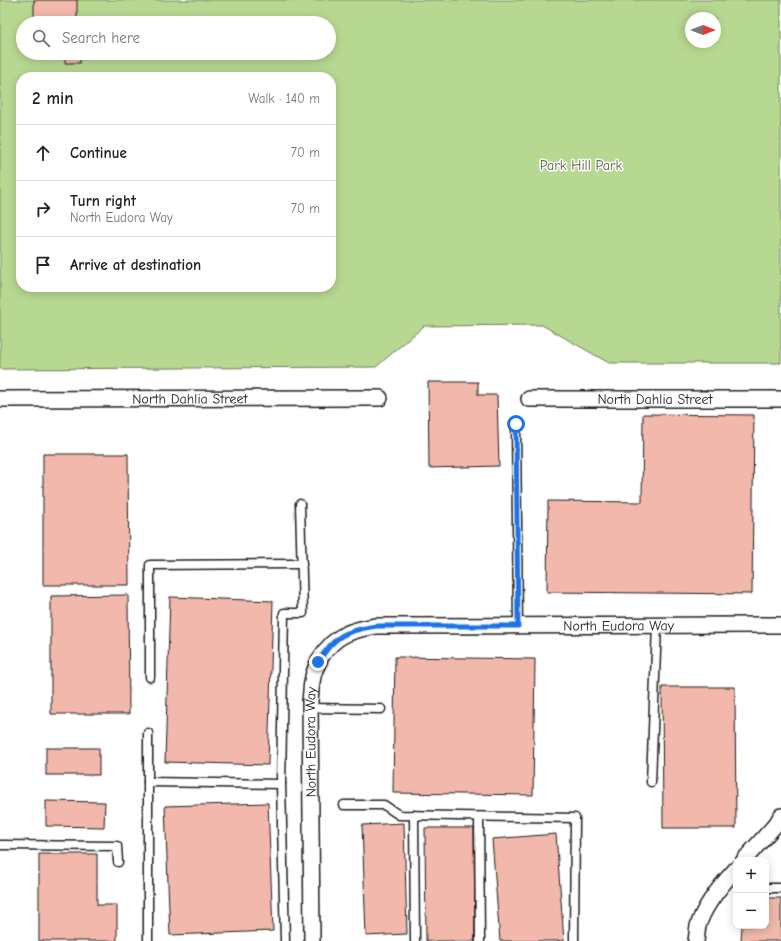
<!DOCTYPE html>
<html lang="en">
<head>
<meta charset="utf-8">
<style>
	:root { --surface:#fff; --page:#f6f6f6; --text:#222; --muted:#767676; --line:#e0e0e0 }
	body { margin:0; font-family:"Comic Neue",sans-serif; background:var(--page); color:var(--text) }
	.controls { position:absolute; right:12px; bottom:12px; display:grid; overflow:hidden; border-radius:8px; box-shadow:0 2px 10px #0003 }
	.controls button { width:36px; height:36px; display:grid; place-items:center; padding:0; border:0; border-bottom:1px solid var(--line); background:var(--surface); color:var(--text); font:20px sans-serif }
	.compass { position:absolute; left:685px; top:12px; width:36px; height:36px; border-radius:50%; background:var(--surface); box-shadow:0 2px 10px #0003; rotate:90deg }
	.stop { position:absolute; width:12px; height:12px; margin:-9px; border:3px solid #1a73e8; border-radius:50%; background:#fff }
	.stop.end { background:#1a73e8; border-color:#fff; box-shadow:0 1px 4px #0008 }
	.list { margin:0; padding:0; list-style:none }
	h2 { display:flex; justify-content:space-between; align-items:center; height:52px; margin:0; padding:0 16px; font-size:17px }
	h2 small { font-size:13px; font-weight:400; color:var(--muted) }
	.list li { display:grid; grid-template-columns:26px 1fr auto; gap:12px; align-items:center; box-sizing:border-box; height:56px; padding:0 16px; border-top:1px solid var(--line) }
	.list b { display:block; font-size:15px; white-space:nowrap }
	.list p { margin:0; font-size:13px; white-space:nowrap; color:var(--muted) }
	.list em { font-size:13px; font-style:normal; color:var(--muted) }
	.icon { flex:none; width:22px; height:22px; fill:none; stroke:currentColor; stroke-width:2; stroke-linecap:round; stroke-linejoin:round }
	.map { position:relative; flex:none; width:781px; height:941px; overflow:hidden }
	.search { position:absolute; background:var(--surface); box-shadow:0 2px 10px #0003; left:16px; top:16px; width:320px; height:44px; display:flex; align-items:center; gap:10px; box-sizing:border-box; padding:0 14px; border-radius:22px; color:var(--muted); font-size:15px }
	.panel { position:absolute; background:var(--surface); box-shadow:0 2px 10px #0003; left:16px; top:72px; width:320px; height:220px; border-radius:16px }
	.map>svg:first-child { display:block }
</style>
</head>
<body>
<div class="map">
<svg width="781" height="941" viewBox="0 0 781 941">
	<rect width="100%" height="100%" fill="#fff"/>
	<filter id="ink" filterUnits="userSpaceOnUse"><feTurbulence type="fractalNoise" baseFrequency=".025" numOctaves="2"/><feDisplacementMap in="SourceGraphic" scale="8" xChannelSelector="R" yChannelSelector="G"/><feConvolveMatrix kernelMatrix="1 2 1 2 8 2 1 2 1" color-interpolation-filters="sRGB"/></filter>
	<g filter="url(#ink)">
		<path fill="#b7d891" stroke="#6a7a56" fill-rule="evenodd" d="M0,0h781v363h-172l-67,-38 -118,1 -48,41 -376,2zM691,18h24v24h-24zM23,23h306v30h-306zM21,77h310v210h-310z"/>
		<g fill="#f2b8ab" stroke="#1c1c1c">
			<rect x="34" y="0" width="43" height="23"/>
			<rect x="65" y="53" width="15" height="10"/>
			<path d="M428,382h50v13h19l2,71 -70,2z"/>
			<path d="M643,414l111,1 -2,179 -205,-2 1,-91 94,1z"/>
			<path d="M43,454h85l1,131h-86z"/>
			<path d="M128,595l1,119h-78v-118z"/>
			<path d="M170,597l103,4 -5,164 -103,-3z"/>
			<path d="M395,657l140,2 -2,136 -140,-2z"/>
			<path d="M662,687h73l1,141h-73z"/>
			<rect x="46" y="748" width="53" height="27"/>
			<path d="M46,801l59,1 -1,25 -58,-1z"/>
			<path d="M268,803l5,128 -103,4 -5,-129z"/>
			<path d="M404,823l3,111 -41,2 -4,-111z"/>
			<path d="M425,828h49l1,113h-49z"/>
			<path d="M556,834l8,107h-64l-8,-102z"/>
			<path d="M39,854h58v51h20v36h-78z"/>
			<path d="M766,898h15v43h-40l1,-15h24z"/>
		</g>
		<g fill="none" stroke-linecap="round" stroke-linejoin="round">
			<g stroke="#1c1c1c" stroke-width="11">
				<g id="service">
					<path d="M516,424l2,202"/>
					<path d="M150,677v-112l152,-1"/>
					<path d="M310,708l71,1"/>
					<path d="M148,782l133,2"/>
					<path d="M651,782l6,-157"/>
					<path d="M344,805h40l15,10 176,3 -1,123"/>
					<path d="M414,815l1,126"/>
					<path d="M479,817l1,124"/>
					<path d="M0,845l117,1 1,16"/>
					<path d="M766,888h15"/>
					<path d="M148,941v-208"/>
					<path d="M285,941l-4,-157 3,-171h19l-3,-109"/>
				</g>
			</g>
			<g stroke="#1c1c1c" stroke-width="18">
				<g id="minor">
					<path id="s1" d="M0,399l380,-1"/>
					<path id="s2" d="M529,399h252"/>
					<path d="M744,860l33,-37 4,-7"/>
					<path id="s3" d="M312,941l-2,-240c1,-8 1,-16 3,-24 1,-7 5,-14 8,-20 14,-22 30,-27 55,-31l405,-1"/>
					<path d="M696,941c1,-5 1,-11 2,-15 6,-20 25,-43 38,-57"/>
				</g>
			</g>
			<use href="#service" stroke="#fff" stroke-width="8"/>
			<use href="#minor" stroke="#fff" stroke-width="15"/>
		</g>
	</g>
	<g fill="none" stroke-linecap="round" stroke-linejoin="round" filter="url(#ink)">
		<path stroke="#1a73e8" stroke-width="5" d="M318,662c17,-27 27,-31 58,-36h142l-2,-202"/>
	</g>
	<g text-anchor="middle" dominant-baseline="central" stroke-width="3" stroke-linejoin="round" paint-order="stroke">
		<g font-size="14" fill="#525e45" stroke="#fff">
			<text x="581" y="165">Park Hill Park</text>
		</g>
		<g font-size="14" fill="#1c1c1c" stroke="#fff">
			<text stroke="none"><textPath href="#s1" startOffset="190">North Dahlia Street</textPath></text>
			<text stroke="none"><textPath href="#s2" startOffset="126">North Dahlia Street</textPath></text>
			<text stroke="none"><textPath href="#s3" startOffset="594">North Eudora Way</textPath></text>
			<text stroke="none"><textPath href="#s3" startOffset="199">North Eudora Way</textPath></text>
		</g>
	</g>
</svg>
<div class="controls">
<button>+</button>
<button>−</button>
</div>
<svg class="compass" viewBox="-18 -18 36 36"><path d="M0-13l5 13h-10z" fill="#e53935"/><path d="M0 13l5-13h-10z" fill="#767676"/></svg>
<div class="stop" style="left:516px;top:424px"></div>
<div class="stop end" style="left:318px;top:662px"></div>
<div class="search"><svg class="icon" aria-label="search" viewBox="0 0 24 24"><circle cx="10" cy="10" r="6"/><path d="M15 15l6 6"/></svg>Search here</div>
<section class="panel">
<h2>2 min<small>Walk · 140 m</small></h2>
<ul class="list">
<li><svg class="icon" aria-label="ahead" viewBox="0 0 24 24"><path d="M12 20V5M6 11l6-6 6 6"/></svg><div><b>Continue</b></div><em>70 m</em></li>
<li><svg class="icon" aria-label="right" viewBox="0 0 24 24"><path d="M7 20v-9h11M14 6l5 5-5 5"/></svg><div><b>Turn right</b><p>North Eudora Way</p></div><em>70 m</em></li>
<li><svg class="icon" aria-label="arrive" viewBox="0 0 24 24"><path d="M6 21V4h12l-3 4 3 4H6"/></svg><div><b>Arrive at destination</b></div></li>
</ul>
</section>
</div>
</body>
</html>
